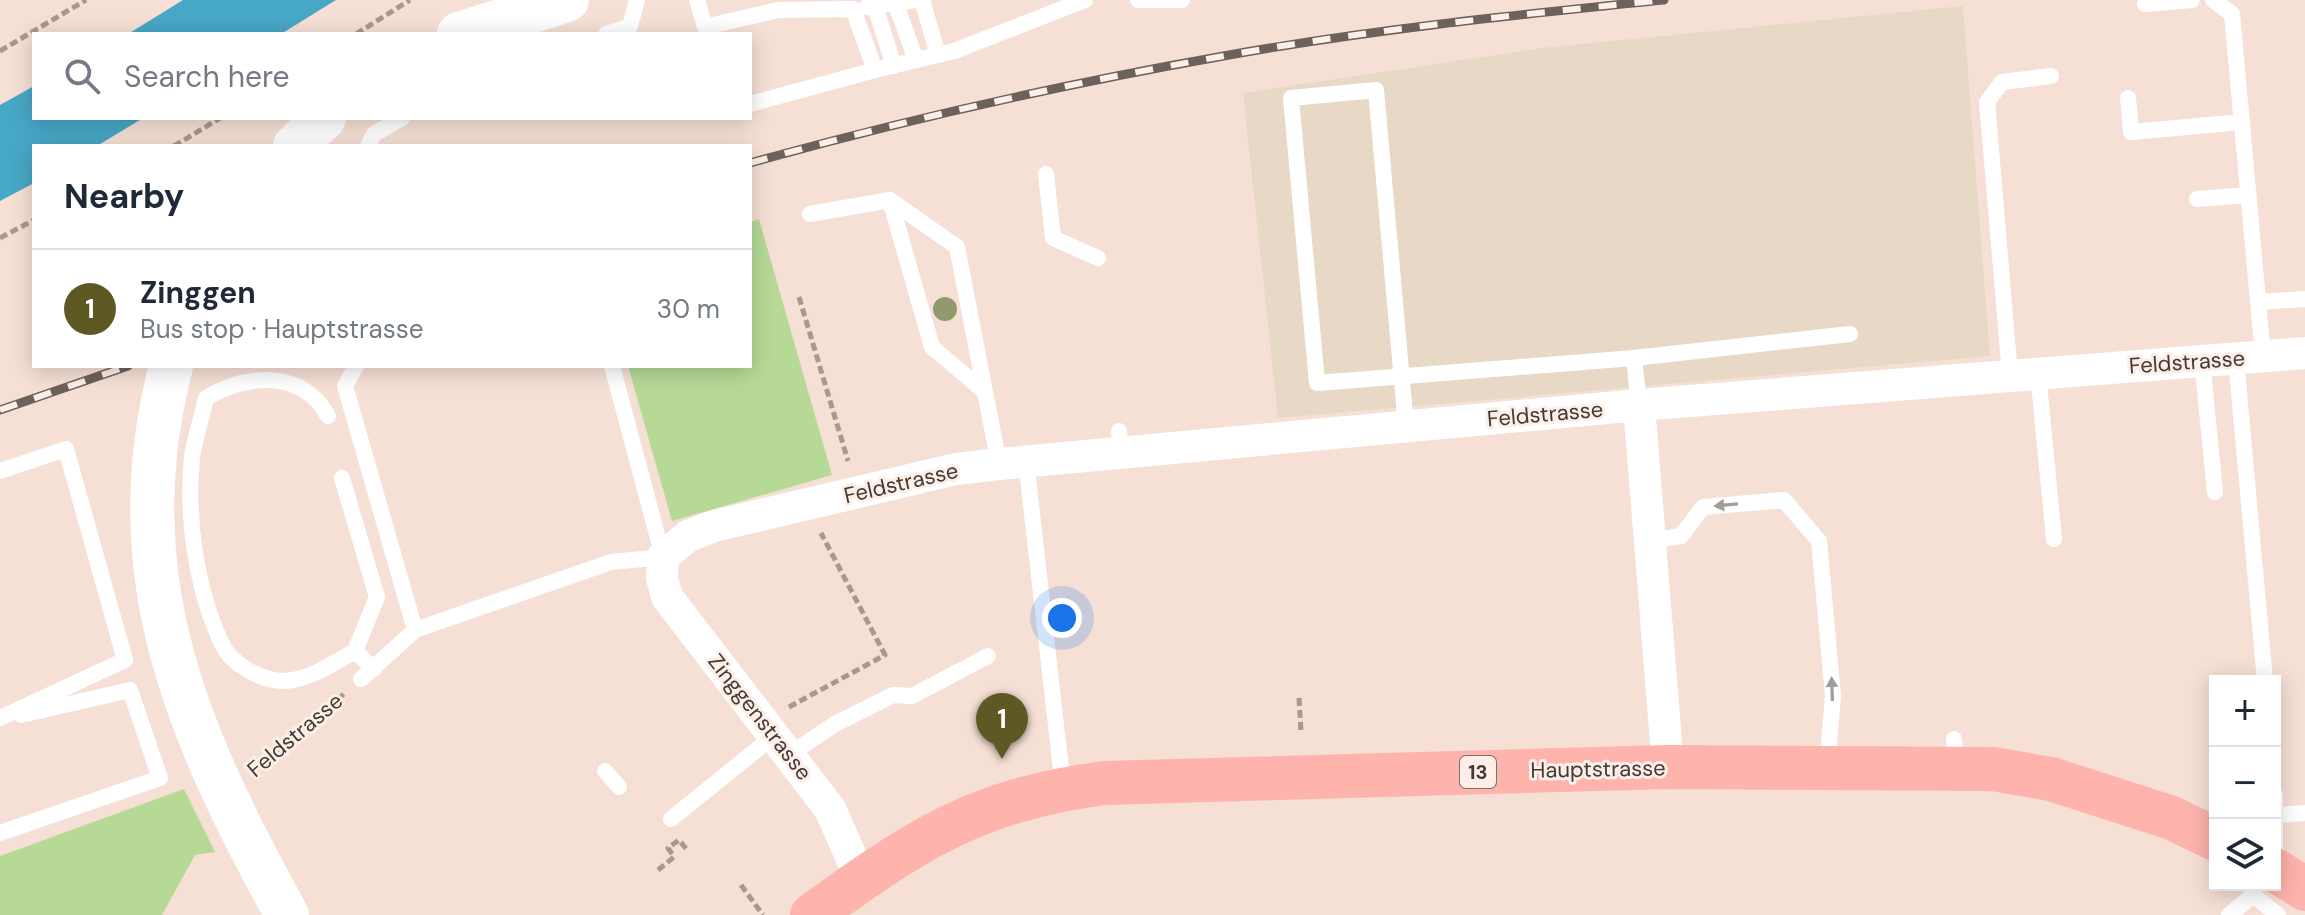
<!DOCTYPE html>
<html lang="en">
<head>
<meta charset="utf-8">
<style>
	:root { --surface:#fff; --page:#f6f6f7; --text:#1f2937; --muted:#747a83; --line:#e0e1e3; --accent:#5e5825 }
	body { margin:0; font-family:"DM Sans",sans-serif; background:var(--page); color:var(--text) }
	.controls { position:absolute; right:24px; bottom:24px; display:grid; overflow:hidden; border-radius:0px; box-shadow:0 4px 20px #0003 }
	.controls button { width:72px; height:72px; display:grid; place-items:center; padding:0; border:0; border-bottom:2px solid var(--line); background:var(--surface); color:var(--text); font:40px sans-serif }
	.you { position:absolute; left:1062px; top:618px; width:28px; height:28px; margin:-20px; border:6px solid #fff; border-radius:50%; background:#1a73e8; box-shadow:0 0 0 12px #1a73e833 }
	.badge { display:grid; place-items:center; width:52px; height:52px; border-radius:50%; background:var(--accent); color:#fff; font-size:26px; font-weight:700 }
	.pin { position:absolute; translate:-50% -66px; filter:drop-shadow(0 2px 4px #0008) }
	.pin::after { content:''; position:absolute; top:42px; width:28px; height:24px; background:inherit; clip-path:polygon(0 0,100% 0,50% 100%) }
	.list { margin:0; padding:0; list-style:none }
	h2 { display:flex; justify-content:space-between; align-items:center; height:104px; margin:0; padding:0 32px; font-size:34px }
	h2 small { font-size:26px; font-weight:400; color:var(--muted) }
	.list li { display:grid; grid-template-columns:52px 1fr auto; gap:24px; align-items:center; box-sizing:border-box; height:120px; padding:0 32px; border-top:2px solid var(--line) }
	.list b { display:block; font-size:30px; white-space:nowrap }
	.list p { margin:0; font-size:26px; white-space:nowrap; color:var(--muted) }
	.list em { font-size:26px; font-style:normal; color:var(--muted) }
	.icon { flex:none; width:44px; height:44px; fill:none; stroke:currentColor; stroke-width:2; stroke-linecap:round; stroke-linejoin:round }
	.map { position:relative; flex:none; width:2305px; height:915px; overflow:hidden }
	.search { position:absolute; background:var(--surface); box-shadow:0 4px 20px #0003; left:32px; top:32px; width:720px; height:88px; display:flex; align-items:center; gap:20px; box-sizing:border-box; padding:0 28px; border-radius:0px; color:var(--muted); font-size:30px }
	.panel { position:absolute; background:var(--surface); box-shadow:0 4px 20px #0003; left:32px; top:144px; width:720px; height:224px; border-radius:0px }
	.map>svg:first-child { display:block }
</style>
</head>
<body>
<div class="map">
<svg width="2305" height="915" viewBox="0 0 2305 915">
	<rect width="100%" height="100%" fill="#f6e0d5"/>
	<path fill="#e7d9c6" d="M1963,6l27,350 -712,62 -35,-325 299,-45z"/>
	<g fill="#b6da96">
		<path d="M759,219l73,256 -160,46 -44,-155h122v-144z"/>
		<path d="M184,789l31,63 -20,3 -33,60h-162v-59z"/>
	</g>
	<g fill="#47a7c6">
		<path d="M183,0h153l-55,34h-153z"/>
		<path d="M34,86v32h109l-46,28h-63v37l-34,18v-96z"/>
	</g>
	<g fill="none" stroke-linecap="round" stroke-linejoin="round">
		<g stroke="#a8988f" stroke-width="5" stroke-dasharray="8 4" stroke-linecap="butt">
			<path d="M356,34l54,-34"/>
			<path d="M0,51l86,-51"/>
			<path d="M174,146l46,-28"/>
			<path d="M0,238l34,-18"/>
			<path d="M799,297l49,164"/>
			<path d="M1299,698l2,34"/>
			<path d="M789,707l96,-52 -64,-122"/>
			<path d="M255,769l90,-76"/>
			<path d="M658,870l16,-13 -6,-9 11,-8 9,11"/>
			<path d="M741,885l22,30"/>
		</g>
		<g stroke="#fff" stroke-width="16">
			<path d="M697,0l8,27 73,-17 75,-1 22,61 79,-19 131,-51"/>
			<path d="M922,0l16,55"/>
			<path d="M1138,0h44"/>
			<path d="M2213,0l19,14 31,342"/>
			<path d="M895,2l21,58"/>
			<path d="M2145,4l47,-4"/>
			<path d="M875,6l19,60"/>
			<path d="M867,7l48,-7"/>
			<path d="M606,34l24,-8 7,-26"/>
			<path d="M2128,98l3,34 111,-10"/>
			<path d="M750,104l125,-34"/>
			<path d="M368,146l6,-12 28,-16"/>
			<path d="M1046,174l7,64 45,20"/>
			<path d="M2197,199l51,-4"/>
			<path d="M890,200l42,147 53,45"/>
			<path d="M810,214l80,-14 67,47 42,217"/>
			<path d="M2258,302l47,-3"/>
			<path d="M1634,358l216,-24"/>
			<path d="M2236,359l29,322"/>
			<path d="M2202,360l13,132"/>
			<path d="M356,366l-11,20 70,244"/>
			<path d="M2038,373l16,166"/>
			<path d="M2010,375l-23,-273 15,-20 49,-6"/>
			<path d="M328,416c-26,-47 -81,-42 -122,-18 -4,19 -11,39 -14,59 -6,60 4,132 30,187 9,20 38,36 60,37 26,0 52,-18 73,-30"/>
			<path d="M1406,426l-30,-336 -85,8 26,285 317,-25 5,47"/>
			<path d="M1119,431l2,21"/>
			<path d="M1026,461l37,326"/>
			<path d="M0,471l66,-22 59,211 -125,58"/>
			<path d="M342,478l35,119 -22,54 19,18"/>
			<path d="M1649,541l32,-5 22,-29 81,-7 35,41 14,155 -6,69"/>
			<path d="M361,679l54,-49 196,-68 52,-5 -51,-191"/>
			<path d="M1954,739l2,28"/>
			<path d="M790,754l45,-30 58,-29 19,1 76,-40"/>
			<path d="M605,771l14,16"/>
			<path d="M2275,795v73"/>
			<path d="M2277,815l28,-2"/>
			<path d="M671,819l104,-84"/>
			<path d="M0,833l160,-55 -30,-88 -109,25"/>
			<path d="M2229,915l24,-20 25,20"/>
		</g>
		<g stroke="#fff" stroke-width="32">
			<path d="M1639,405l29,362"/>
			<path d="M861,879l-31,-70 -163,-212 -5,-19 1,-21 25,-21 26,-10 242,-57 43,-5 640,-59 666,-52"/>
		</g>
		<g stroke="#fff" stroke-width="44">
			<path d="M459,34l108,-34"/>
			<path d="M295,146l29,-28"/>
			<path d="M171,366c-54,210 16,367 116,549"/>
		</g>
		<g stroke="#feb3ad" stroke-width="44">
			<path d="M2275,870l30,19"/>
			<path d="M812,915c104,-75 163,-115 293,-132l563,-16 325,2 58,10 121,39 43,21"/>
		</g>
		<g stroke="#6d615b" stroke-width="9">
			<g id="rail">
				<path d="M750,163c154,-43 310,-78 468,-106 147,-27 297,-42 446,-57"/>
				<path d="M0,410l128,-44"/>
			</g>
		</g>
		<use href="#rail" stroke="#fdefe8" stroke-width="6" stroke-dasharray="18" stroke-linecap="butt"/>
	</g>
	<circle fill="#92996e" cx="945" cy="309" r="12"/>
	<defs><path id="oneway-solid" d="M-6-.8H1V-3.2L6.5 0L1 3.2V.8H-6Z" transform="scale(2)"/></defs>
	<g fill="#a19d9a">
		<use href="#oneway-solid" transform="translate(1726 505) rotate(175)"/>
		<use href="#oneway-solid" transform="translate(1832 689) rotate(-92)"/>
	</g>
	<g text-anchor="middle" dominant-baseline="central" stroke-width="6" stroke-linejoin="round" paint-order="stroke">
		<rect fill="#fdefe8" stroke="#7b716b" stroke-width="2" x="1460" y="756" width="36" height="32" rx="6"/>
		<g font-size="20" font-weight="bold" fill="#433b36">
			<text x="1478" y="772">13</text>
		</g>
		<g font-size="22" fill="#433b36" stroke="#fdefe8">
			<text transform="translate(2187 362) rotate(-4)">Feldstrasse</text>
			<text transform="translate(1545 414) rotate(-5)">Feldstrasse</text>
			<text transform="translate(901 483) rotate(-13)">Feldstrasse</text>
			<text transform="translate(760 717) rotate(52)">Zinggenstrasse</text>
			<text transform="translate(295 735) rotate(-40)">Feldstrasse</text>
			<text transform="translate(1598 769) rotate(-1)">Hauptstrasse</text>
		</g>
	</g>
</svg>
<div class="controls">
<button>+</button>
<button>−</button>
<button><svg class="icon" aria-label="layers" viewBox="0 0 24 24"><path d="M12 4l9 5-9 5-9-5zM3 14l9 5 9-5"/></svg></button>
</div>
<div class="you"></div>
<div class="pin badge" style="left:1002px;top:759px">1</div>
<div class="search"><svg class="icon" aria-label="search" viewBox="0 0 24 24"><circle cx="10" cy="10" r="6"/><path d="M15 15l6 6"/></svg>Search here</div>
<section class="panel">
<h2>Nearby<small></small></h2>
<ul class="list">
<li><span class="badge">1</span><div><b>Zinggen</b><p>Bus stop · Hauptstrasse</p></div><em>30 m</em></li>
</ul>
</section>
</div>
</body>
</html>
